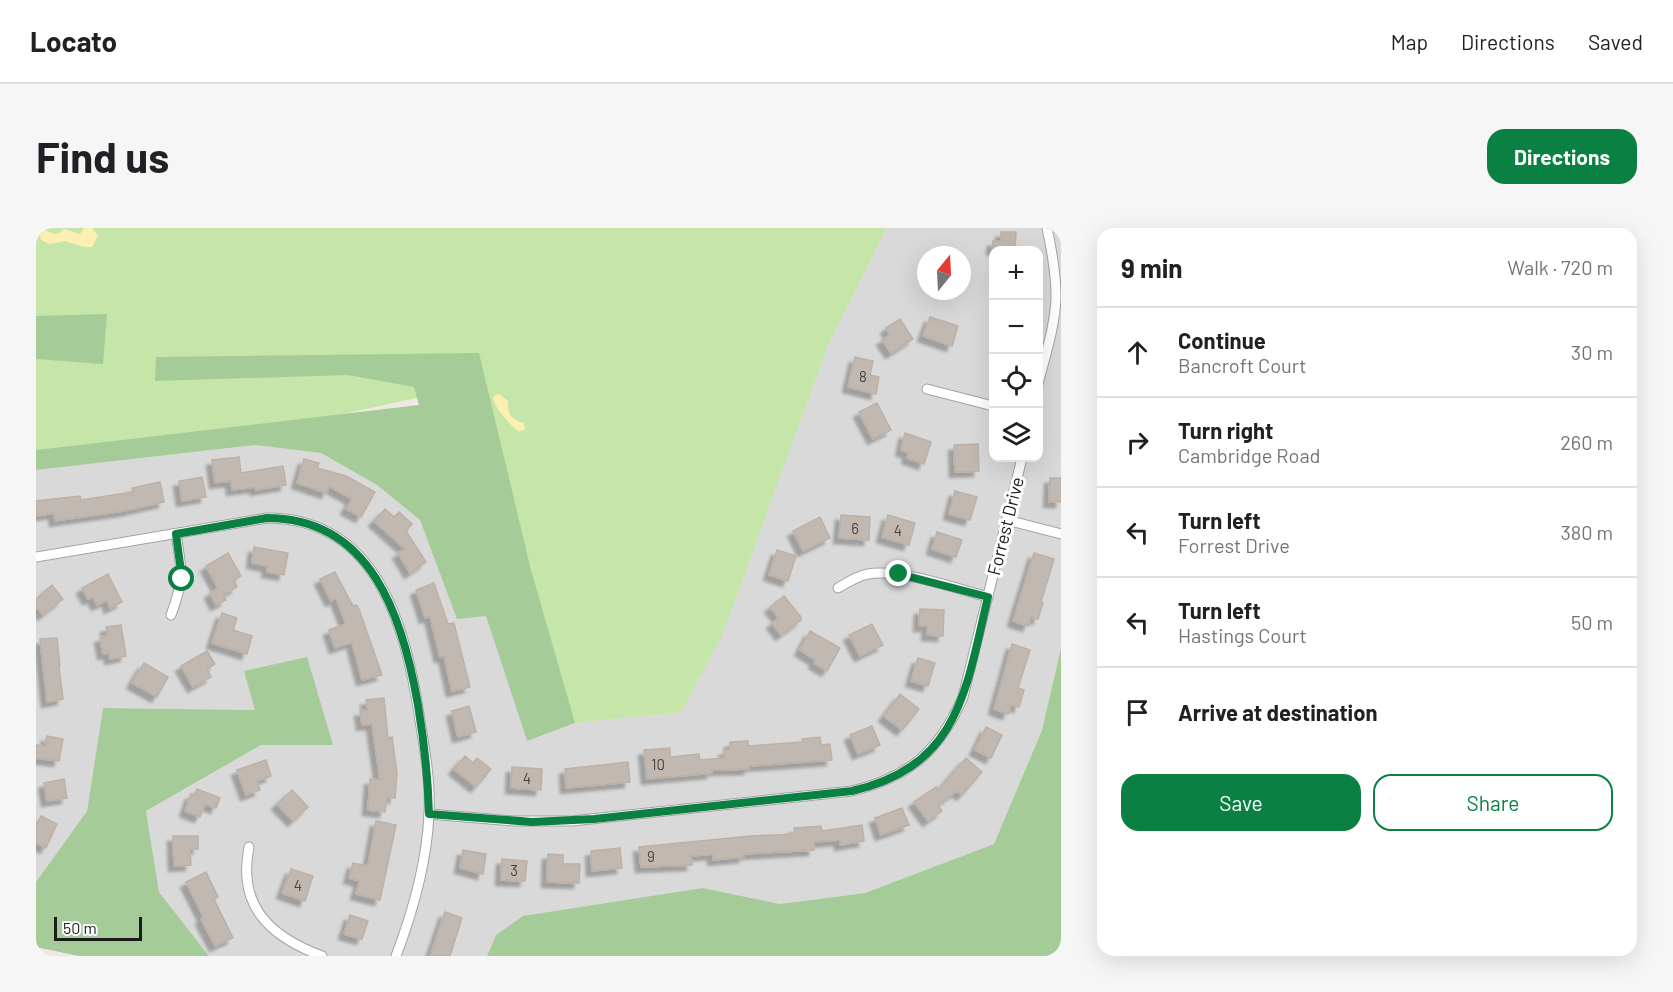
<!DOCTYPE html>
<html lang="en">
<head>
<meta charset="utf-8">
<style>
	:root { --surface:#fff; --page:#f6f6f6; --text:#202124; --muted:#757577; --line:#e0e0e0; --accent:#0b8043 }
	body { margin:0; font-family:Barlow,sans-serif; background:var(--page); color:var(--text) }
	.controls { position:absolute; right:18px; top:18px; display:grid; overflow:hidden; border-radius:12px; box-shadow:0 6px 24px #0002 }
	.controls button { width:54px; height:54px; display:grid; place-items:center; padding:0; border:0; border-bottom:2px solid var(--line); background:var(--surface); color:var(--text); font:30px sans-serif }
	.compass { position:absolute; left:881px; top:18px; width:54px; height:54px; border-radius:50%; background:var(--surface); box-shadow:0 6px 24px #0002; rotate:18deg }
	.scale { position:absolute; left:18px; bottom:15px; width:88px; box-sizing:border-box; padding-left:6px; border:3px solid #1c1c1c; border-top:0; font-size:16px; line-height:21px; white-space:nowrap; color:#1c1c1c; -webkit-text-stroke:4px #fff; paint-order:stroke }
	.stop { position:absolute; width:18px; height:18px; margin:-14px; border:4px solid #0b8043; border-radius:50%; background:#fff }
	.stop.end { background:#0b8043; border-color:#fff; box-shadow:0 2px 6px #0008 }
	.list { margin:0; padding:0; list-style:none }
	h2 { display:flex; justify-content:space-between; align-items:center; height:78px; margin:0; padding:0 24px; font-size:26px }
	h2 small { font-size:20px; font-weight:400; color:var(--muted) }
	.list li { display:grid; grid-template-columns:39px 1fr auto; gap:18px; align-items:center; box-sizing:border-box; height:90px; padding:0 24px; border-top:2px solid var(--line) }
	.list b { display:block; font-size:22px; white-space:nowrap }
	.list p { margin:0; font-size:20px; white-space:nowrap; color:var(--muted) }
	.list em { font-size:20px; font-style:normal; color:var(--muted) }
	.actions { display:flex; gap:12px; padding:18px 24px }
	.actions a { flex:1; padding:14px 0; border:2px solid var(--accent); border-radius:18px; text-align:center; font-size:21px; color:var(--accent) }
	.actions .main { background:var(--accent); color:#fff }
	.icon { flex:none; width:33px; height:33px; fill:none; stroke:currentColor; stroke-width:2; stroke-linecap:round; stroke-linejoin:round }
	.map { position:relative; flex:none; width:1025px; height:728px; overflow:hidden; border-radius:18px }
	header { display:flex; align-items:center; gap:36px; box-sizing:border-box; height:84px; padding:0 30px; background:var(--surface); border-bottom:2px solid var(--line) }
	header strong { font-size:28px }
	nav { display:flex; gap:33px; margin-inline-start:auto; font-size:21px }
	.intro { display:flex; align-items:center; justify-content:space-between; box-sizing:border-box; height:144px; padding:0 36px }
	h1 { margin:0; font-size:42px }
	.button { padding:15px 27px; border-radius:18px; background:var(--accent); color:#fff; font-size:21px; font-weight:700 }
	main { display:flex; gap:36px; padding:0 36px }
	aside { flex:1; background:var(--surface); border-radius:18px; box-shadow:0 6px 24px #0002 }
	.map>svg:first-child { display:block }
</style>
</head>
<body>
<header>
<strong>Locato</strong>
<nav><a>Map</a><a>Directions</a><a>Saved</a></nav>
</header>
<div class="intro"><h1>Find us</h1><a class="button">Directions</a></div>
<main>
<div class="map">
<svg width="1025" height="728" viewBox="0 0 1025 728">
	<defs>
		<filter id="shadow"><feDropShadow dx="-5.5" dy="5.5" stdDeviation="1.5" flood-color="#0004"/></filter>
	</defs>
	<rect width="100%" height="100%" fill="#ede9e2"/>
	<path fill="#dad9d9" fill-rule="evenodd" d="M851,0h174v420l-19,82 -48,114 -129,49 -85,11 -77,-16 -207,47 -9,21h-278l-50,-64 -13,-81 115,-66h72l-78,-35 -152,-2 -16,103 -51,71v-412l219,-25 66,8 56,32 43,35 18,45 48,51 41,125 48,-18 105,-11 148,-367zM957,22h45v208h-45zM890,27h36v36h-36z"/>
	<path fill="#c5e6a8" d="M0,0h851l-59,117 -106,291 -41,76 -106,11 -135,-330 -102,22 -302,35z"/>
	<g fill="#a5cb98">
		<path d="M71,86l-4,50 -67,-5v-43z"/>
		<path d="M443,125l52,217 44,153 -48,18 -41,-125 -29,3 -37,-99 -43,-35 -56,-32 -66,-8 -219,25v-20l383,-45 -5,-18 -66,-12 -193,6 1,-24z"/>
		<path d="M1025,420v308h-574l9,-21 27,-19 180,-28 77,16 85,-11 129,-49 48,-114z"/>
		<path d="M271,429l26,88h-72l-115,66 13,81 50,64h-130l-43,-9v-65l51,-71 16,-103 152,2 -11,-39z"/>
	</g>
	<g fill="#fcefb1">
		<path d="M5,0c10,4 14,10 23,1l16,5 4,-6h8l6,8 -6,11h-8l-19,-6 -16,3 -8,-4 -2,-8z"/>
		<path d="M463,166l9,7c-1,13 4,19 16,22l1,7 -7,1c-7,-5 -24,-24 -25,-33l2,-3z"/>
	</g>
	<g fill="#c1b9b1" stroke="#beb0a5" stroke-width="1.5" filter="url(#shadow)">
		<path d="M965,4h15l-1,18h-23l1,-9h8z"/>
		<path d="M894,89l28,9 -6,20 -29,-10z"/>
		<path d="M864,91l13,20 -22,14 -9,-13 8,-5 -4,-7z"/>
		<path d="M819,129l18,4 -3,14 9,2 -3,17 -28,-7z"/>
		<path d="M841,175l14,27 -18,9 -14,-27z"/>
		<path d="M869,205l26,9 -7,22 -17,-6 2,-5 -8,-3z"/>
		<path d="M942,216l1,27 -24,1 -1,-27z"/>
		<path d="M203,229l2,16 42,-7 3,19 -30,5 -1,-3 -23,3 -1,-9 -16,2 -3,-23z"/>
		<path d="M268,231l15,4 -2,5 29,8 29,16 -14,25 -15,-8 6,-10 -23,-13 -2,7 -30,-10z"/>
		<path d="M166,249l4,20 -24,4 -3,-20z"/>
		<path d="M1014,250h11v24h-12z"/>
		<path d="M124,254l4,20 -40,9 -69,10 -1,-8 -18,3v-15l44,-5 1,4 52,-8 -1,-4z"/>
		<path d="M919,263l22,6 -7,23 -21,-6z"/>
		<path d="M349,281l9,8 5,-5 13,12 -6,7 20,31 -16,11 -12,-20 7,-4 -31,-28z"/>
		<path d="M805,287l29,2 -1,23 -30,-2z"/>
		<path d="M852,287l27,8 -6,22 -27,-8z"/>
		<path d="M784,289l10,21 -27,13 -10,-20z"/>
		<path d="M901,304l25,8 -6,17 -24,-8z"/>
		<path d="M218,319l34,6 -4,22 -17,-3 1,-6 -16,-3z"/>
		<path d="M741,322l19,6 -8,25 -19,-6z"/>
		<path d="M192,325l13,23 -7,4 3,7 -14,8 3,5 -10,5 -6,-12 8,-5 -12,-22z"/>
		<path d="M998,325l20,6 -13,43 2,1 -5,16 -7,-2 -3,9 -15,-5z"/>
		<path d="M299,344l18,34 3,-1 3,4 23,66 -20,5 -10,-38 -17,6 -6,-18 17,-6 -10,-26 -5,3 -11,-22z"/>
		<path d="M72,346l14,28 -12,6 -3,-8 -10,5 -4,-8 -5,2 -6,-11z"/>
		<path d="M398,355l14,41 6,-1 16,64 -18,4 -8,-35 -4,1 -10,-41 -5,2 -9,-28z"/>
		<path d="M16,357l11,14 -20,16 -7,-9v-7z"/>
		<path d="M748,368l17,21v3l-20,15 -9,-12 7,-5 -9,-11z"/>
		<path d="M884,381l24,1 -1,26 -16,-1 1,-9h-9z"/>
		<path d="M186,385l15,5 -4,12 19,6 -5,18 -35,-11z"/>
		<path d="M836,396l11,21 -23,11 -11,-21z"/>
		<path d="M85,397l5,31 -16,3 -1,-6 -6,1 -3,-17 8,-1 -2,-9z"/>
		<path d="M774,403l30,17 -13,23 -13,-8 2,-3 -16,-10z"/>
		<path d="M21,410l3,28 -1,1 4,32 -16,3 -7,-63z"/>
		<path d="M976,416l18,6 -12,38 6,2 -5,17 -8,-2 -3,9 -14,-5z"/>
		<path d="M171,423l8,13 -8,5 4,8 -18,10 -12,-21z"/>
		<path d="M882,430l17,5 -7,23 -17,-5z"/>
		<path d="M108,435l24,14 -11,20 -25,-14z"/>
		<path d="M864,466l19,15 -17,21 -18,-14z"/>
		<path d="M348,470l4,40 4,-1 5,37 -2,24 -8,-1 -2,15 -17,-2 2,-31 10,1 -8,-56 -10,1 -2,-14 8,-1 -2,-10z"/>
		<path d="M433,478l7,26 -18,5 -6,-26z"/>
		<path d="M836,498l8,19 -22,9 -8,-19z"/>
		<path d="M950,499l16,8 -11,23 -16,-8z"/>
		<path d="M11,508l16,3 -4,22 -23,-3v-13l9,1z"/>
		<path d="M784,509l1,8 9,-1 2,16 -83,6v3l-38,1 1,3 -65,6 -3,-29 26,-2v9l29,-3 1,6 25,-2 -1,-8h6v-8l18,-1v5l55,-4 -1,-3z"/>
		<path d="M429,528l8,7 4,-5 14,11 -15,18 -22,-18z"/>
		<path d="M930,530l16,14 -20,23 -5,-4 -19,14 4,6 -14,10 -14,-19 22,-15 2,3z"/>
		<path d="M230,532l5,16 -14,5 3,9 -14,5 -9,-25z"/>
		<path d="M592,534l2,20 -64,6 -1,-19z"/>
		<path d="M476,539l30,2 -1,21 -30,-2z"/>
		<path d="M28,551l3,19 -20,3 -3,-18z"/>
		<path d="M161,561l23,9 -4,10 -11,-4 -5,13 -15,-6 6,-17 3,1z"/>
		<path d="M256,562l16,17 -15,14 -16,-17z"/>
		<path d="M866,580l7,17 -28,10 -6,-17z"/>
		<path d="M5,588l16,8 -11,24 -10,-5v-17z"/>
		<path d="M340,593l20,4 -16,75 -24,-6 4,-13 -11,-3 4,-15 15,3z"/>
		<path d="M826,597l2,16 -24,4v-5l-26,2v8l-71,4 1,3 -31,3v-6l-22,2 1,9 -51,2 -2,-20 112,-11 44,-2 -1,-6 27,-2 1,5z"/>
		<path d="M137,608h25v13h-8l1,16 -17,1z"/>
		<path d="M584,620l2,20 -30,3 -1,-20z"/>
		<path d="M427,622l23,4 -3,20 -23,-6z"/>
		<path d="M512,626l15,1v9h17l-1,19 -32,-1z"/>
		<path d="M466,631l25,2 -2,20 -24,-1z"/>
		<path d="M255,641l22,7 -8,25 -23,-8z"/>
		<path d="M170,644l12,25 -4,2 19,39 -18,8 -14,-27 3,-1 -18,-36z"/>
		<path d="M409,684l17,6 -12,38h-20z"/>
		<path d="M314,687l18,6 -6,18 -18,-5z"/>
	</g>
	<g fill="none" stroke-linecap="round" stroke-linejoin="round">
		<g stroke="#a3a3a3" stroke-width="11">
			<g id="street">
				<path d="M1002,156c7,-28 17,-57 18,-87 0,-23 -4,-46 -9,-69"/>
				<path d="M891,161l66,17"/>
				<path d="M971,292l54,14"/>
				<path d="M0,329l231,-39c110,0 138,107 152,196 5,33 12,67 10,100 -2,48 -16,97 -33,142"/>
				<path d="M802,360c10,-6 19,-12 30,-14 29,-6 90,15 120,23"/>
				<path d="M135,387c13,-34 11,-46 5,-81"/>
				<path d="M393,586l85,7h58l280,-30c57,-14 87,-39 111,-94l59,-239"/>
				<path d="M213,619c-12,60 22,90 73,109"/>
			</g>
		</g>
		<use href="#street" stroke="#fff" stroke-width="9"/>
	</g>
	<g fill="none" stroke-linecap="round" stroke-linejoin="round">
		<path stroke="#0b8043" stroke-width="8" d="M146,351l-6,-45 91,-16c105,0 136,100 151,187 6,36 10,72 11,109l103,8 62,-3 258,-28c108,-25 114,-102 136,-194l-89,-23"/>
	</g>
	<g text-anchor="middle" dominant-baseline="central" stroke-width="6" stroke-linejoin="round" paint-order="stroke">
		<g font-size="15" fill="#454341">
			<text x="827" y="148">8</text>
			<text x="819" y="300">6</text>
			<text x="862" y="302">4</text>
			<text x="622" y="536">10</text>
			<text x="491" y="550">4</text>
			<text x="615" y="628">9</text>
			<text x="478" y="642">3</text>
			<text x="262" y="657">4</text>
		</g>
		<g font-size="18" fill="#1c1c1c" stroke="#fff">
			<text transform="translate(969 298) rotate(-76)">Forrest Drive</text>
		</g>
	</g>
</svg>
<div class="controls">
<button>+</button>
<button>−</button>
<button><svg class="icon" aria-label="locate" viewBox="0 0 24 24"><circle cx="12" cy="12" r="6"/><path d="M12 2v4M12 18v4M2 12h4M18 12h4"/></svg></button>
<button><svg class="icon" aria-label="layers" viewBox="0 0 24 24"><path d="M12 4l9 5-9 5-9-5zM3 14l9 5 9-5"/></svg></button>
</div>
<svg class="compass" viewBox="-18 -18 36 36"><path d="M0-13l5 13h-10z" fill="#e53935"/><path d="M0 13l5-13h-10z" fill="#757577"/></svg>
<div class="scale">50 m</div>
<div class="stop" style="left:146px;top:351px"></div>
<div class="stop end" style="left:863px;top:346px"></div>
</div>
<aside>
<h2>9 min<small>Walk · 720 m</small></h2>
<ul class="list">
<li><svg class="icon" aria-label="ahead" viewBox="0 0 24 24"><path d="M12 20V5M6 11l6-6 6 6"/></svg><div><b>Continue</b><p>Bancroft Court</p></div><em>30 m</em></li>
<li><svg class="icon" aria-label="right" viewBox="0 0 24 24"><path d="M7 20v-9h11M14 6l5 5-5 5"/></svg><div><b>Turn right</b><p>Cambridge Road</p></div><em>260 m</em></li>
<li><svg class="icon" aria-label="left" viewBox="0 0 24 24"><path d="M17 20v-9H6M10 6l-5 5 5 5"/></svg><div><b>Turn left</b><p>Forrest Drive</p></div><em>380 m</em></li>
<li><svg class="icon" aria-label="left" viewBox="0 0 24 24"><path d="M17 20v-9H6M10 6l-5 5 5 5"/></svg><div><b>Turn left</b><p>Hastings Court</p></div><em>50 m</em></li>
<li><svg class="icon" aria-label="arrive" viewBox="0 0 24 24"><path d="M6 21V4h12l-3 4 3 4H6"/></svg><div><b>Arrive at destination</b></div></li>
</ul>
<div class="actions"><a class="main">Save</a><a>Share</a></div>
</aside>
</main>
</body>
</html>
